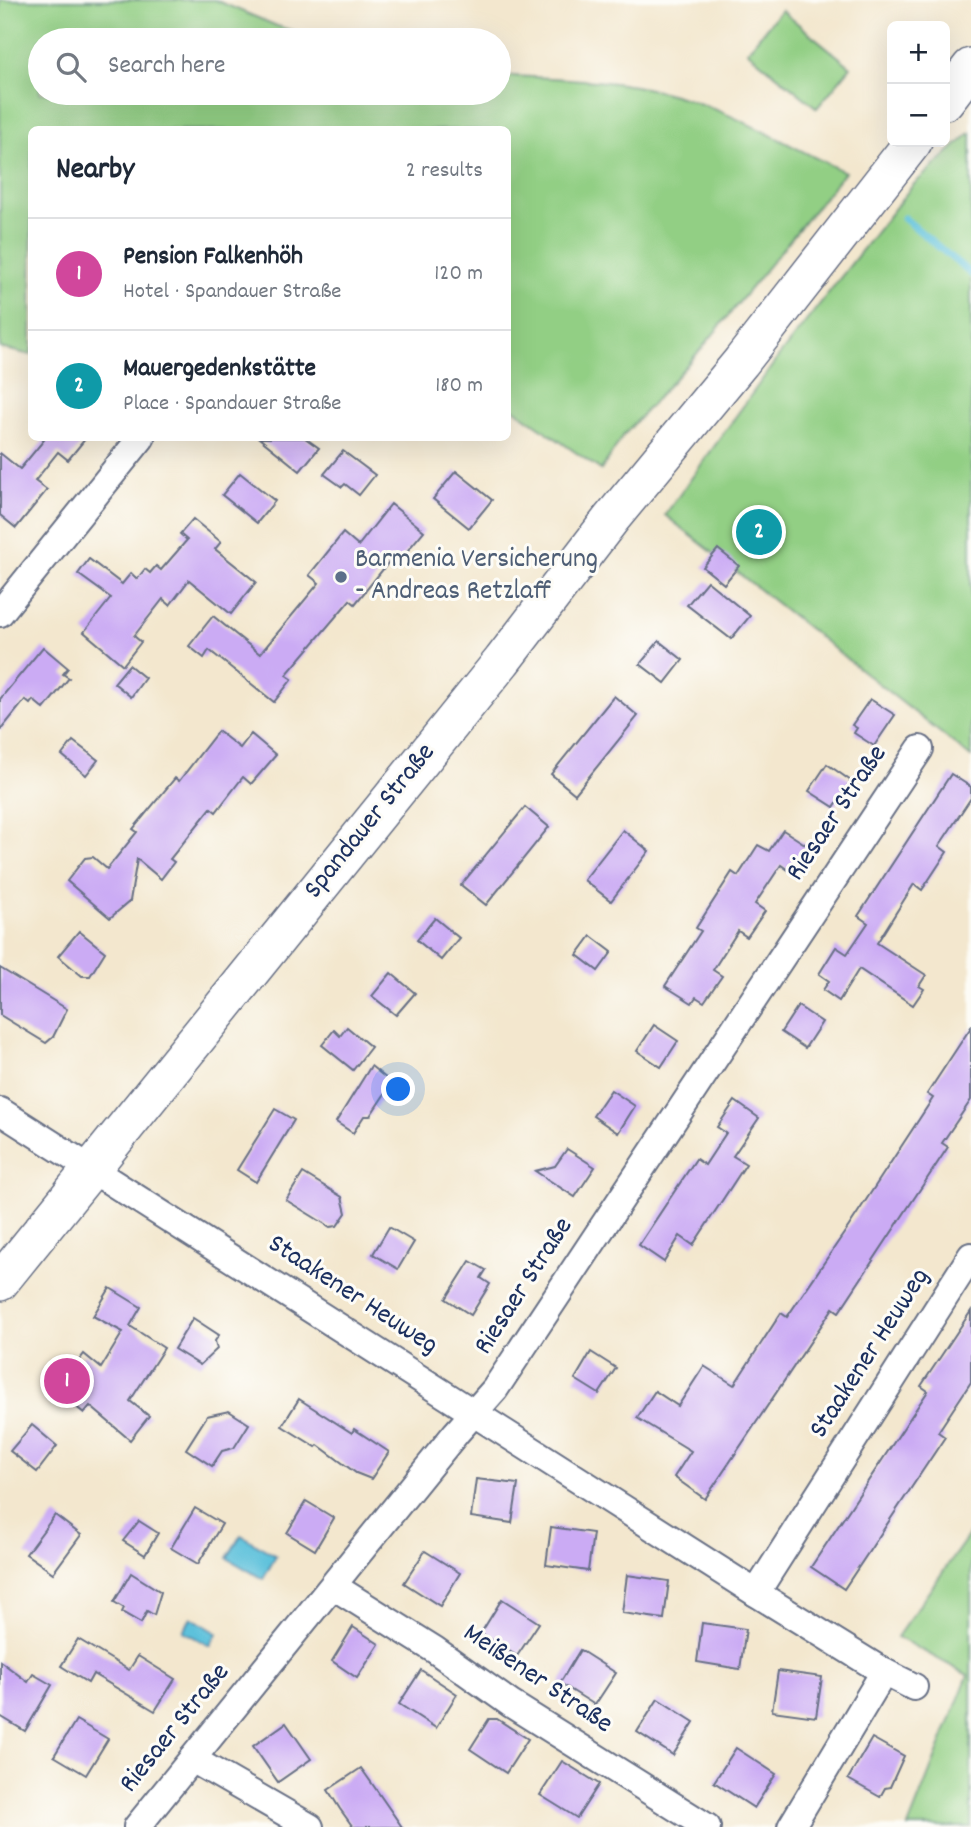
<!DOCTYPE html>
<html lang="en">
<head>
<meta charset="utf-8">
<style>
	:root { --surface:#fff; --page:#f6f6f7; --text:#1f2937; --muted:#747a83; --line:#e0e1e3; --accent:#1a73e8 }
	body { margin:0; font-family:Dekko,sans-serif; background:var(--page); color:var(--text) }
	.controls { position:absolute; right:21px; top:21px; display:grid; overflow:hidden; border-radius:10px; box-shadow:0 7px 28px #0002 }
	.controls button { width:63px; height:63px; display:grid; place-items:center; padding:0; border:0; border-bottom:2px solid var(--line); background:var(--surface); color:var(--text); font:35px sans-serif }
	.you { position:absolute; left:399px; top:1090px; width:24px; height:24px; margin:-18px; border:5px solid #fff; border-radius:50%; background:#1a73e8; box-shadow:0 0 0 10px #1a73e833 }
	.badge { display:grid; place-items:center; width:46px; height:46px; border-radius:50%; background:var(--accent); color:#fff; font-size:23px; font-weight:700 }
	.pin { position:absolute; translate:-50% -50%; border:4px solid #fff; box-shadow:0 2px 7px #0006 }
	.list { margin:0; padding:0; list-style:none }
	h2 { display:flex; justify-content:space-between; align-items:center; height:91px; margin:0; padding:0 28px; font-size:30px }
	h2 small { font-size:23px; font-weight:400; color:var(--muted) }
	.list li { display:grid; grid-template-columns:46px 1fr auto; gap:21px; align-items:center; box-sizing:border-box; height:112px; padding:0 28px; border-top:2px solid var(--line) }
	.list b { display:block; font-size:26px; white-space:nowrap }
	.list p { margin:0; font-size:23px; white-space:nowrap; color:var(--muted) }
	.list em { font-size:23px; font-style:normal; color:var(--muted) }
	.icon { flex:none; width:38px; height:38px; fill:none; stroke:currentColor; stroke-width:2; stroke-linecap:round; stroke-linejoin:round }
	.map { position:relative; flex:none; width:971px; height:1827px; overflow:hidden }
	.search { position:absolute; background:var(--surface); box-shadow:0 7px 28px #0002; left:28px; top:28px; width:483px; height:77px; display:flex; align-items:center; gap:18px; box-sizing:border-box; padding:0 24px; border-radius:38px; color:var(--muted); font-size:26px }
	.panel { position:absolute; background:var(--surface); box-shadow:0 7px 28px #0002; left:28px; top:126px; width:483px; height:315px; border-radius:10px }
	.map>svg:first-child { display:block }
</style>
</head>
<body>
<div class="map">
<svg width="971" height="1827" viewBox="0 0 971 1827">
	<rect width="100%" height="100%" fill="#fdfcf7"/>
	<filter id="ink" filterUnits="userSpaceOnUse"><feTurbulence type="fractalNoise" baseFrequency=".0143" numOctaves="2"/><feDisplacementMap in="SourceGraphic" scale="14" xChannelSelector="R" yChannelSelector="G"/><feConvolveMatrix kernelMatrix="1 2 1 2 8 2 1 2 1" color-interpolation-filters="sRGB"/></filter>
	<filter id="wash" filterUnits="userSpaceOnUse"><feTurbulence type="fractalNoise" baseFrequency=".00686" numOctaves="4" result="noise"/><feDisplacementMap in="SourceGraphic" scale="28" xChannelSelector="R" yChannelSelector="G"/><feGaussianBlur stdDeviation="1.57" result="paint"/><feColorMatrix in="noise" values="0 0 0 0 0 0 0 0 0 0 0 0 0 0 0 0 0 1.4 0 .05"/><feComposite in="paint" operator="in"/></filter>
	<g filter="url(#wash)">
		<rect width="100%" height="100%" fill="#f3e7ce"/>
		<g fill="#92cf84" stroke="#567f71" stroke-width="2">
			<path d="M0,0h215l62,26 46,14h-283v53h459v-18c53,4 108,3 160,16 64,15 126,53 186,81l-143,176 -79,88 -22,34 -93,-65v-275h-476l-1,225 -31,-7z"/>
			<path d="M781,10l70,57 -34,41 -70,-57z"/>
			<path d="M971,132v625l-306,-242 114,-159 134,-171z"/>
			<path d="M971,1532v295h-63l60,-152 -71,-38z"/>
		</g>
		<g fill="#5dc1db" stroke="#3c789c" stroke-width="2">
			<path d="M241,1535l35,21 -13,23 -36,-21z"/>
			<path d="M191,1617l26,16 -7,13 -27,-15z"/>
		</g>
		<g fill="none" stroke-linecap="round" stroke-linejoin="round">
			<path stroke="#5dc1db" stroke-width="7" d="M904,218l67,56"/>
		</g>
		<g id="blocks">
			<g fill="#cbabf4">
				<path d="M41,438h45l-18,22 -10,-8 -23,29 12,9 -31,38 -16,-13v-62l20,16 24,-29z"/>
				<path d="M259,438h46l14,10 -19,23z"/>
				<path d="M343,451l32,24 -16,20 -14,-11 -3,3 -18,-13z"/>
				<path d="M456,471l36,29 -23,28 -36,-29z"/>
				<path d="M240,473l35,28 -18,22 -35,-28z"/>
				<path d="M391,504l33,27 -26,31 -6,-4 -37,46 -5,-4 -64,75 6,4 -18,23 -65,-52 -5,8 -15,-12 24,-30 47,38 59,-71 -10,-8 34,-42 15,13z"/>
				<path d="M193,519l28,23 -6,7 41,33 -25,32 -42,-34 -19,25 -7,-6 -29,37 7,6 -18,23 -39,-33 27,-34 -33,-24 11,-15 33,25 9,-11 6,6 8,-10 5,4 6,-7 5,4 26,-30 -7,-6z"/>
				<path d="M718,549l21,17 -15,18 -21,-17z"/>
				<path d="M707,581l43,35 -19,23 -44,-34z"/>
				<path d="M659,641l24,19 -18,23 -25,-19z"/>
				<path d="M43,647l25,21 -5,6 6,4 -25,31 -11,-9 -3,4 -5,-4 -25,31v-32z"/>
				<path d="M129,665l16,13 -14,19 -17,-14z"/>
				<path d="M614,696l24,20 -63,78 -24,-20z"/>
				<path d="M870,699l25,16 -21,31 -20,-13 3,-5 -5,-3z"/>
				<path d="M218,731l22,17 11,-14 25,21 -25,29 -8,-7 -27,35 -5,-4 -41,51 4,3 -13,17 -24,-20 -7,42 -20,17 -43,-37 18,-23 8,-1 14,12 30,-37 -4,-3 42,-51 4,3z"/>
				<path d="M73,741l25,19 -12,15 -24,-20z"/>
				<path d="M827,764l24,17 -17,26 -25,-16z"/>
				<path d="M951,774l20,13v11l-32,48 8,6 -25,38 -8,-6 -37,59 49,32 -7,11 5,3 -11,16 -54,-36 -20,32 -16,-11 6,-9 -10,-7 17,-27 11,7 21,-31 -10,-7z"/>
				<path d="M525,807l24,20 -63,78 -25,-20z"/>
				<path d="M623,830l26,21 -38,50 -27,-21z"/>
				<path d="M783,830l25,16 -17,26 -10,-7 -26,39 10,7 -18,26 -9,-6 -25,39 9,6 -18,26 -8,-5 -4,6 -27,-17 36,-55 -5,-3 36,-56 6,4 20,-31 11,6z"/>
				<path d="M435,918l24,20 -18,22 -24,-20z"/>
				<path d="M79,931l26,21 -15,24h-8l-24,-20z"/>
				<path d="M591,936l21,16 -14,19 -21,-16z"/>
				<path d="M0,968l67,41 -14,28 -7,6 -46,-28z"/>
				<path d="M391,973l24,20 -19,22 -24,-19z"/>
				<path d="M798,1006l24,16 -17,26 -24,-16z"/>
				<path d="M654,1025l24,16 -17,26 -24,-16z"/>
				<path d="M347,1027l24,20 -18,23 -31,-25 12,-15 6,6z"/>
				<path d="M971,1027v73l-29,43 6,4 -109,165 -6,-4 -128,191 -31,-22 17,-26 -54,-33 18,-27 23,15 26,-40 30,19 47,-72 6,4 62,-91 84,-128 -6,-4z"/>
				<path d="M371,1066l21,17 -22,33h-6l-11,17 -17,-11z"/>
				<path d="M611,1090l24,16 -17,27 -25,-17z"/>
				<path d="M735,1101l24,17 -26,38 13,8 -53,81 -13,-9 -16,26 -25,-17 57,-86 9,6 21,-32 -9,-6z"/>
				<path d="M275,1109l19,11 -38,62 -19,-12z"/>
				<path d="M567,1149l28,18 -20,30 -40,-26 20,-5z"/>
				<path d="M303,1173l39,24 4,16 -9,13 -7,1 -44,-27z"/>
				<path d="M389,1227l25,15 -16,27 -25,-15z"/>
				<path d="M470,1261l16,9 -5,8 9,6 -19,31 -25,-16z"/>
				<path d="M110,1288l31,19 -11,19 34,22 -34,53 19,15 -19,24 -40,-34 -6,7 -39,-31 20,-24 9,9 10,-13 17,14 22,-36 -30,-16z"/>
				<path d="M971,1311v71l-33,50 7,5 -101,152 -33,-22 117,-176 -7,-5z"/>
				<path d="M193,1318l26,17 -4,6 2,8 -17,16 -26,-16z"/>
				<path d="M591,1352l25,16 -17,26 -24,-15z"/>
				<path d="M299,1399l53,34 2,-4 35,23 -18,27 -15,-6 -38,-28 -2,2 -34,-21z"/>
				<path d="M229,1411l20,13 -15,24 -12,3 -10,15 -26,-17 21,-33z"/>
				<path d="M32,1425l25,21 -20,26 -27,-21z"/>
				<path d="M476,1479l42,5 -6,39 -41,-6z"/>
				<path d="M306,1501l28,17 -19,32 -28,-17z"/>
				<path d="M195,1508l27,16 -24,40 -27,-16z"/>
				<path d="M55,1515l26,20 -28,38 -27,-19z"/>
				<path d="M139,1521l19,12 -13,22 -22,-14z"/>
				<path d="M551,1527l42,6 -5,38 -42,-6z"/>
				<path d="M425,1551l35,22 -20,33 -36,-23z"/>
				<path d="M131,1573l30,19 -7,23 -7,-4 -6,12 -19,-11 2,-4 -10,-6z"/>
				<path d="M627,1575l42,6 -5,38 -42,-6z"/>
				<path d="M502,1599l37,24 -22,33 -36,-23z"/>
				<path d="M702,1623l44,6 -6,40 -43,-7z"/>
				<path d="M353,1627l26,17 -22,34 -25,-17z"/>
				<path d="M78,1639l51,31 9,-14 37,23 -20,32 -62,-37 -5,9 -27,-17z"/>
				<path d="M580,1650l36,23 -21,32 -35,-22z"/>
				<path d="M0,1661l28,21 5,-8 19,11 -27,46 -25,-15z"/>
				<path d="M421,1670l36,24 -21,34 -37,-24z"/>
				<path d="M778,1671l44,6 -6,40 -44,-6z"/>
				<path d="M658,1699l36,23 -21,33 -36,-23z"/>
				<path d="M489,1719h8l31,20 -22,34 -36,-24z"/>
				<path d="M76,1720l32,19 -22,36 -32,-19z"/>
				<path d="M286,1723l25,36 -33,23 -25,-36z"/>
				<path d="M872,1738l32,18 -14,31 -5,1 -5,9 -32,-18z"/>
				<path d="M736,1748l40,26 -22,34 -40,-26z"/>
				<path d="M562,1761l37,23 -22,34 -37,-23z"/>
				<path d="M361,1768l12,17 29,42h-49l-13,-18 -12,-19z"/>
			</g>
		</g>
	</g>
	<g filter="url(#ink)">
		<use href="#blocks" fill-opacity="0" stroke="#676f85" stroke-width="2"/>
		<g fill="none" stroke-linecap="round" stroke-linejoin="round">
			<g stroke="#676f85" stroke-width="30">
				<g id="street">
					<path d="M0,613l141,-175"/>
					<path d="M0,1111l756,482 128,79 30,15"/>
					<path d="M333,1586l102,64 76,54 196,123"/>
					<path d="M756,1593l215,-337"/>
					<path d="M192,1759l118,68"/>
					<path d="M137,1827l319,-394 39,-44 425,-640"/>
					<path d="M791,1827l93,-155"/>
				</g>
			</g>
			<g stroke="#676f85" stroke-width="40">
				<g id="secondary">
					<path d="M945,101l26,-34"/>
					<path d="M0,1282l502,-621 109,-142 130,-157 172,-220"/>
				</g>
			</g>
			<use href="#street" stroke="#fff" stroke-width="26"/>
			<use href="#secondary" stroke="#fff" stroke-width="37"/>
		</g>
	</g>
	<circle fill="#5c6f8a" stroke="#fdfcf7" stroke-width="2.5" cx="341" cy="577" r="7"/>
	<g text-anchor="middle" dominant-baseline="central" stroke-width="6" stroke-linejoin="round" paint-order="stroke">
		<g font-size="28" fill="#4e5e75" stroke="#fdfcf7" text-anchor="start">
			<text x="355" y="561">Barmenia Versicherung<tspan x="355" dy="32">- Andreas Retzlaff</tspan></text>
		</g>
		<g font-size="28" fill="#1b2f5e" stroke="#fdfcf7">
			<text transform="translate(838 814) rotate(-56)">Riesaer Straße</text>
			<text transform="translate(371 822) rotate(-51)">Spandauer Straße</text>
			<text transform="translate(525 1287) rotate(-57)">Riesaer Straße</text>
			<text transform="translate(352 1296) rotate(33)">Staakener Heuweg</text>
			<text transform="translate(871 1354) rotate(-57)">Staakener Heuweg</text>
			<text transform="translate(537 1680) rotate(34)">Meißener Straße</text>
			<text transform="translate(176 1729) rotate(-51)">Riesaer Straße</text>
		</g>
	</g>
</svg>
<div class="controls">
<button>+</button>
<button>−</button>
</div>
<div class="you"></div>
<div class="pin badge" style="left:67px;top:1381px;background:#d1479c">1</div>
<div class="pin badge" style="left:759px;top:532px;background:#0f9aa8">2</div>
<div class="search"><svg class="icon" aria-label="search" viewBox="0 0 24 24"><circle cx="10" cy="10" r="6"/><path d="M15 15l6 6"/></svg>Search here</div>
<section class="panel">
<h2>Nearby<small>2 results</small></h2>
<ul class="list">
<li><span class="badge" style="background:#d1479c">1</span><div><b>Pension Falkenhöh</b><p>Hotel · Spandauer Straße</p></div><em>120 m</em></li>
<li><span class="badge" style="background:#0f9aa8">2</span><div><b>Mauergedenkstätte</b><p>Place · Spandauer Straße</p></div><em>180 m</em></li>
</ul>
</section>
</div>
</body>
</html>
